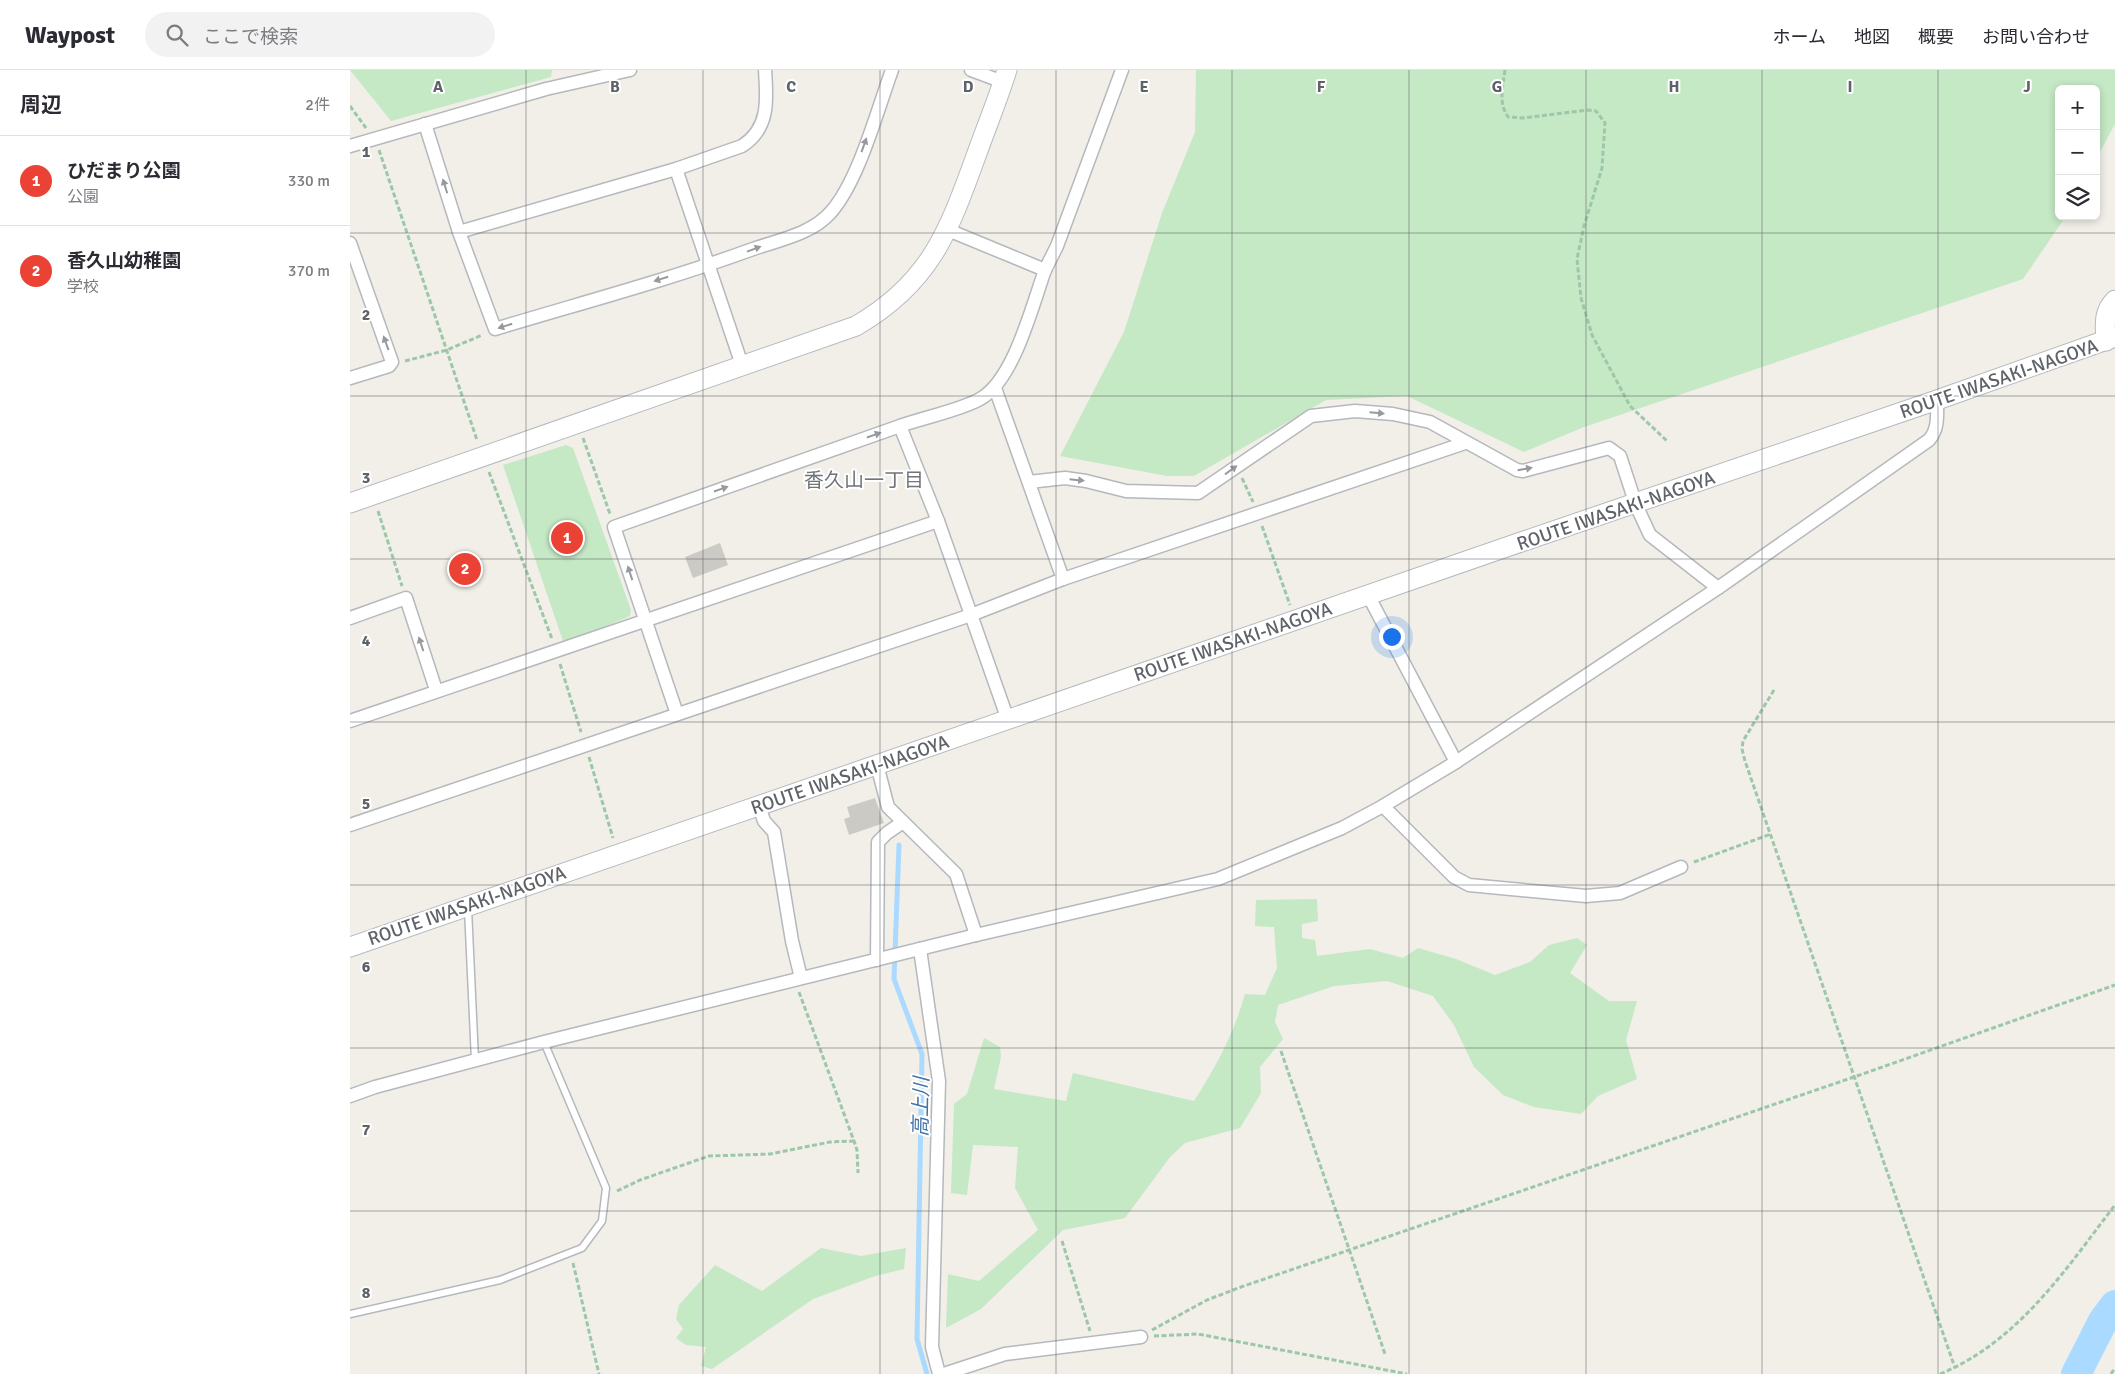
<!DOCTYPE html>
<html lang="ja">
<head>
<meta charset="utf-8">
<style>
	:root { --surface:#fff; --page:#f2f2f3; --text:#2b2b33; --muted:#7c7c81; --line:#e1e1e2; --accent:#ea4335 }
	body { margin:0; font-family:Signika,"Noto Sans JP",sans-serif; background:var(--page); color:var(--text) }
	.controls { position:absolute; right:15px; top:15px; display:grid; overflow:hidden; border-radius:8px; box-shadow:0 2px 8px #0003 }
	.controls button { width:45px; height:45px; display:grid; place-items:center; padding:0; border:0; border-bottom:1px solid var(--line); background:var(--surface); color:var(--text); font:25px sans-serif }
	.you { position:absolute; left:1041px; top:566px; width:18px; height:18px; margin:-12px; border:4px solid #fff; border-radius:50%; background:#1a73e8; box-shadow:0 0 0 8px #1a73e833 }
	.badge { display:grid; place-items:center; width:32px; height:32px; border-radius:50%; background:var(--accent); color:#fff; font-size:16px; font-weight:700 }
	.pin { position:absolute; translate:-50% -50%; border:2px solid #fff; box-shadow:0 1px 5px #0006 }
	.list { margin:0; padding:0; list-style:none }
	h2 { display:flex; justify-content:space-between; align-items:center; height:65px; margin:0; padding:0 20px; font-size:21px }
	h2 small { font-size:16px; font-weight:400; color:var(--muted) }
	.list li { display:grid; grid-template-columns:32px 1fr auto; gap:15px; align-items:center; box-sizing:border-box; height:90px; padding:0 20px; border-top:1px solid var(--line) }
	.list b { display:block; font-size:19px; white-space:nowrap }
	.list p { margin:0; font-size:16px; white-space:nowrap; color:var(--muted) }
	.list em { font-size:16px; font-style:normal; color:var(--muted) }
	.icon { flex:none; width:28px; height:28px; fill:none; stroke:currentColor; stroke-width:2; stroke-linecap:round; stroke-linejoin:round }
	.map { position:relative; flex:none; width:1765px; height:1304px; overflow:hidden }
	header { display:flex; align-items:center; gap:30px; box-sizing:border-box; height:70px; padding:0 25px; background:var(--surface); border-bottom:1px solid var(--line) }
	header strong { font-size:24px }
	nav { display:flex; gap:28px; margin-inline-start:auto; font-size:18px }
	.search { width:350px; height:45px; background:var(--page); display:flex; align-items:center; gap:12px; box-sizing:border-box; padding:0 18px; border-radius:28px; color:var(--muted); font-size:19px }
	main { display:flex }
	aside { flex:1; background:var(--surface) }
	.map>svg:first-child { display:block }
</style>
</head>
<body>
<header>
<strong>Waypost</strong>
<div class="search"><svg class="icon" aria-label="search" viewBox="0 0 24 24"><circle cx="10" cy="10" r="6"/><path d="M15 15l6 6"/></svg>ここで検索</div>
<nav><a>ホーム</a><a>地図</a><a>概要</a><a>お問い合わせ</a></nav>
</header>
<main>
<aside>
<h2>周辺<small>2件</small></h2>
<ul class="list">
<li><span class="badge">1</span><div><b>ひだまり公園</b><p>公園</p></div><em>330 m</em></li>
<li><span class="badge">2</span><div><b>香久山幼稚園</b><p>学校</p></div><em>370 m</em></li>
</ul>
</aside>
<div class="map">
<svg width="1765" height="1304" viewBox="0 0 1765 1304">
	<rect width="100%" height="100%" fill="#f1efe8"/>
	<g fill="#c5e8c5">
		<path d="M0,0h202l-1,7 -160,44z"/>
		<path d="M846,0h919v54l-19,35v-70h-37v127h7l-43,63 -439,148 -60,25 -117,-56 -81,4 -132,76h-27l-107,-20 64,-124 38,-119 33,-81z"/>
		<path d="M216,375l7,3 58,162 -1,6 -66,28 -61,-179z"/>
		<path d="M967,829l1,22 -16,3v14l13,2 2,16 53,-7 33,9 15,-10 38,11 39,16 35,-13 19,-17 28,-7 10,7 -17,28 39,28h28l-11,39 11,39 -39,17 -17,18 -47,-7 -31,-12 -29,-28 -20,-42 -21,-29 -46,-15 -53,5 -56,19 -3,17 8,17 -23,28 1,26 -21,35 -55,15 -15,14 -45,61 -62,12 -82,79 -35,19 2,-54 31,7 59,-51 -23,-42 3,-41 -45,-2 -6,50 -16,-2 3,-89 13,-10 17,-56 16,9 1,10 -7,32 72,12 7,-28 121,28c22,-34 40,-68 51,-107l20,1 12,-27 -3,-41 -19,-1 1,-26z"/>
		<path d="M471,1178l40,8 45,-8 -2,21 -29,7 -62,23 -101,70 -11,-3 5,-19 -20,-2 -10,-7 7,-9 -7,-10 3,-14 36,-40 47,26z"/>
	</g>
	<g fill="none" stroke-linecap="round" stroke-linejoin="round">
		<path stroke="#aadaff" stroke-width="5" d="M549,775l-5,134 28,75 -5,285 10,35"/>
		<path stroke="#aadaff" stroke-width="30" d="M1726,1304l27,-53 12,-16"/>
	</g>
	<g fill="#cccac5">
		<path d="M370,473l8,22 -35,13 -8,-21z"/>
		<path d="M525,728l9,25 -35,12 -5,-16 6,-2 -3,-10z"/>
	</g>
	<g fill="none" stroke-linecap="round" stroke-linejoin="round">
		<g stroke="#b5b8bc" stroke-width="9">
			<g id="lane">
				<path d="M118,839l7,151"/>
				<path d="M0,1244l150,-34 82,-32 20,-27 4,-33 -62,-146"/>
			</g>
		</g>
		<g stroke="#b5b8bc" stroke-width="15">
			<g id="street">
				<path d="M621,0l32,12"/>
				<path d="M75,54l34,108 36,97c86,-26 173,-49 258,-80 26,-9 59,-15 78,-37 28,-32 46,-101 61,-142"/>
				<path d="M0,76l196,-57 84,-19"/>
				<path d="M326,99l66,196"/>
				<path d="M598,160l97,40c-13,36 -31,110 -65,129 -19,11 -58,19 -80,27l38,95 70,199"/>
				<path d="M109,162l217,-63 66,-23c28,-18 25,-47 23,-76"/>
				<path d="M0,173l42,119 -3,4 -39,12"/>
				<path d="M695,200l12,-24 65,-176"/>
				<path d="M645,318l68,191"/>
				<path d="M679,412l36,-4 21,3 40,10 72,2 113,-77 44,-5 38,3 37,8 87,48 6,1 86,-23 11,8 16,49 14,30 68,53"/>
				<path d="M1018,525l88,167"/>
				<path d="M0,548l56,-20 30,92"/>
				<path d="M327,644l-63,-187 286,-101"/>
				<path d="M0,651l588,-200"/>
				<path d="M527,695l11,42 68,67 20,61"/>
				<path d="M409,736l5,15 10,11 18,109 9,37"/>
				<path d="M1033,736l71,71 15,8 117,11 34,-3 61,-26"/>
				<path d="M0,755l621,-210 92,-36 402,-136"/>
				<path d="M570,879l19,132 -7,266 7,27"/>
				<path d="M527,890l1,-118 9,-9 16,-11"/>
				<path d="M0,1026l25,-9 169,-45 432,-107 242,-56 124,-51 41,-22 73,-44 262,-174 211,-148c10,-11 8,-26 8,-40"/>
				<path d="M594,1304l61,-20 136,-17"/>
			</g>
		</g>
		<g stroke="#b6babf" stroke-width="21">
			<g id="secondary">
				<path d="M1756,271c-1,-16 -3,-29 9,-41"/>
				<path d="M0,433l506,-177c74,-43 92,-93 120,-170 10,-28 22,-57 31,-86"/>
				<path d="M0,877l1174,-406 413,-141 178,-63"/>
			</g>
		</g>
		<g stroke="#9cc7a9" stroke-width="3" stroke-dasharray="5 2.5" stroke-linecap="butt">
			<path d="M1155,0c-2,16 -7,33 3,47l15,1 65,-8 8,1 9,12 -3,45 -18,58 -7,33 4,39 11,37 38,71 37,35"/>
			<path d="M0,36l16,22"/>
			<path d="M29,80l98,290"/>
			<path d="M55,291l42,-11 35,-15"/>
			<path d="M233,368l27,76"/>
			<path d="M139,402l63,167"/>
			<path d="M892,408l11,24"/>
			<path d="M28,441l24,75"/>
			<path d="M912,456l28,79"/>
			<path d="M210,594l21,68"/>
			<path d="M1424,620l-31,51 -1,8 3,12 210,607"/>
			<path d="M239,687l24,81"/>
			<path d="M1344,792l77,-28"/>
			<path d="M449,922l55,149 3,9 1,23"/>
			<path d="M931,981l104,303"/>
			<path d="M267,1121l23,-11 69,-24 61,-2 60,-12 24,-1"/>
			<path d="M712,1171l28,90"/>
			<path d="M223,1193l26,111"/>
			<path d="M802,1260l55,-30 34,-13 613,-210 261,-92"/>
			<path d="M804,1266l44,-2 209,40"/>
			<path d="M1590,1304c78,-32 126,-105 175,-169"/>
			<path d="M1761,1304l4,-6"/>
		</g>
		<use href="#lane" stroke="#fff" stroke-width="6"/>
		<use href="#street" stroke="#fff" stroke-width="12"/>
		<use href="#secondary" stroke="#fff" stroke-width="19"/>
	</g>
	<defs><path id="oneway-solid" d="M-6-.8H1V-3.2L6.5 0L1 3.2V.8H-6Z" transform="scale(1.25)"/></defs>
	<g fill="#979a9d">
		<use href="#oneway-solid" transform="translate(514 75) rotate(-70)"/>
		<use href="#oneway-solid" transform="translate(95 116) rotate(-107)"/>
		<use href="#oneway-solid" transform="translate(404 179) rotate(-20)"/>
		<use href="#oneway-solid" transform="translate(311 209) rotate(163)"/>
		<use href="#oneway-solid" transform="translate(155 256) rotate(163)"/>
		<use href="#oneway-solid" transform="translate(36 273) rotate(-110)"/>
		<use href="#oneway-solid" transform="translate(1027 343) rotate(5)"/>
		<use href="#oneway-solid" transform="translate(524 365) rotate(-19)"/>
		<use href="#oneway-solid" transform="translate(1175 399) rotate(-10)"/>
		<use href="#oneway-solid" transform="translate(881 400) rotate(-36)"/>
		<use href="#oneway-solid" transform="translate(727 410) rotate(6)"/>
		<use href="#oneway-solid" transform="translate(371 419) rotate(-19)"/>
		<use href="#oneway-solid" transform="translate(280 503) rotate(-108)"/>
		<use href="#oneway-solid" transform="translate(71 574) rotate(-108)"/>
	</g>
	<path fill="none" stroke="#5f6368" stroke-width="1" stroke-opacity="0.55" d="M176,0v1304M353,0v1304M530,0v1304M706,0v1304M882,0v1304M1059,0v1304M1236,0v1304M1412,0v1304M1588,0v1304M0,163h1765M0,326h1765M0,489h1765M0,652h1765M0,815h1765M0,978h1765M0,1141h1765"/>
	<g text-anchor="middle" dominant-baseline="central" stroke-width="4" stroke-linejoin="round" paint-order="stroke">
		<g font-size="19" fill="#5f6368" stroke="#fff">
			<text transform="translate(1649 309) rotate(-19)">ROUTE IWASAKI-NAGOYA</text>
			<text transform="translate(1266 441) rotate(-19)">ROUTE IWASAKI-NAGOYA</text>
			<text transform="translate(883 572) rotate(-19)">ROUTE IWASAKI-NAGOYA</text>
			<text transform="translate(500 705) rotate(-19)">ROUTE IWASAKI-NAGOYA</text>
			<text transform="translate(117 836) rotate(-19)">ROUTE IWASAKI-NAGOYA</text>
		</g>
		<g font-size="20" fill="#70757a" stroke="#fff">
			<text x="514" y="410">香久山一丁目</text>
		</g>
		<g font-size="20" font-style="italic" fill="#4174aa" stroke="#fff">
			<text transform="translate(571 1037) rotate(-89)">高上川</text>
		</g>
	</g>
	<g font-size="16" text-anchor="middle" font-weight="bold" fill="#5f6368" stroke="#fff" stroke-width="4" stroke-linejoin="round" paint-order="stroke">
		<text x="88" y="22">A</text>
		<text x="265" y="22">B</text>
		<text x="441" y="22">C</text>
		<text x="618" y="22">D</text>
		<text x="794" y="22">E</text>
		<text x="971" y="22">F</text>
		<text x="1147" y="22">G</text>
		<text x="1324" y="22">H</text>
		<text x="1500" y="22">I</text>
		<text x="1677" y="22">J</text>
		<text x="16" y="87">1</text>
		<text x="16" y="250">2</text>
		<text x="16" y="413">3</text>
		<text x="16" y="576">4</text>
		<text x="16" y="739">5</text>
		<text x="16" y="902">6</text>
		<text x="16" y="1065">7</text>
		<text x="16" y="1228">8</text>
	</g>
</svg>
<div class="controls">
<button>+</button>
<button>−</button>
<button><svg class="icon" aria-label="layers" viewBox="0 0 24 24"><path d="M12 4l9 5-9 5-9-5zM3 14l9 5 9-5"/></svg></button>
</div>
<div class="you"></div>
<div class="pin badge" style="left:217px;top:468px">1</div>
<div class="pin badge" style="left:115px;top:499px">2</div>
</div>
</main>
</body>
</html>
